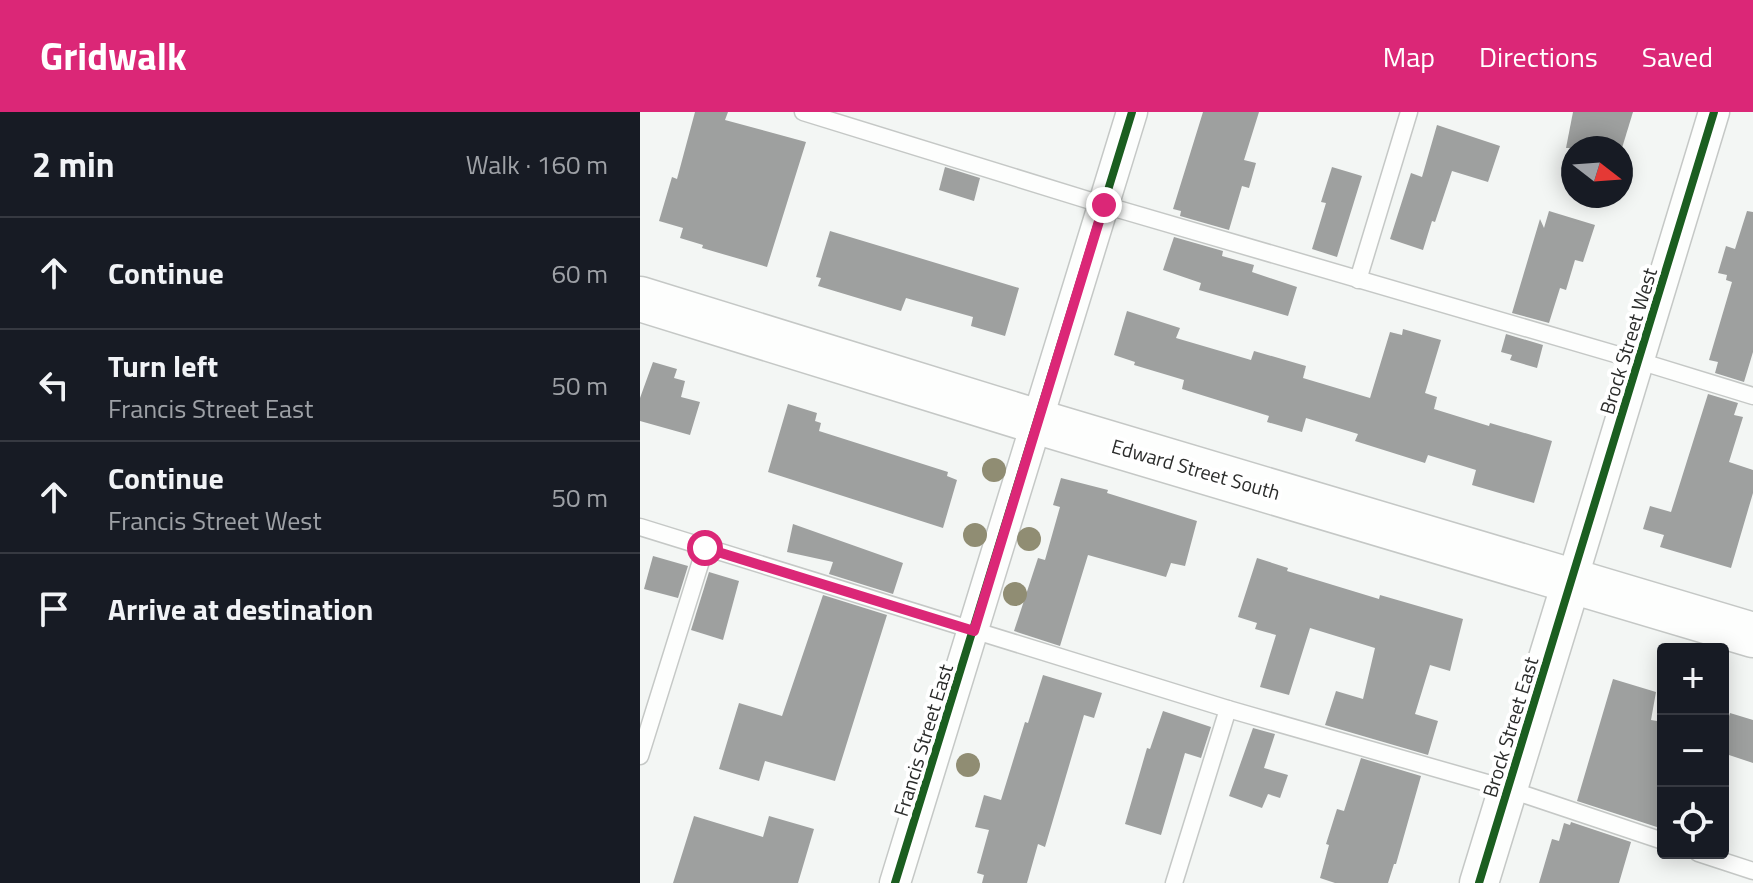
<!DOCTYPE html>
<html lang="en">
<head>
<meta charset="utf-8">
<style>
	:root { --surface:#171b24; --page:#242831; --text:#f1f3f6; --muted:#9ea1a6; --line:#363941; --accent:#db2777 }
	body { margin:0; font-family:"Titillium Web",sans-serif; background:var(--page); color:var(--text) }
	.controls { position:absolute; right:24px; bottom:24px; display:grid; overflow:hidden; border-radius:8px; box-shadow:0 4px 20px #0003 }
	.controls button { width:72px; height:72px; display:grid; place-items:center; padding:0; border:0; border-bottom:2px solid var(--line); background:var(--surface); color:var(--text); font:40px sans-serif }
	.compass { position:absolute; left:921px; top:24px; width:72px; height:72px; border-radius:50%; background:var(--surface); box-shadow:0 4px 20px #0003; rotate:107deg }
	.stop { position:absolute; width:24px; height:24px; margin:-18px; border:6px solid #db2777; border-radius:50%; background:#fff }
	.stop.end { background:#db2777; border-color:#fff; box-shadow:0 2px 8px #0008 }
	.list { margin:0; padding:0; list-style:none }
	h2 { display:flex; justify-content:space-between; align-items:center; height:104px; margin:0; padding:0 32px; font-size:34px }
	h2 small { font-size:26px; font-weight:400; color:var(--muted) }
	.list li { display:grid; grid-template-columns:52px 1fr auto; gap:24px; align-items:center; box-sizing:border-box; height:112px; padding:0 32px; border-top:2px solid var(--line) }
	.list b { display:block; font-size:30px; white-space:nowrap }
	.list p { margin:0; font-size:26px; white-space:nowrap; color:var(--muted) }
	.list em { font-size:26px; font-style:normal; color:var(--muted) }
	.icon { flex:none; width:44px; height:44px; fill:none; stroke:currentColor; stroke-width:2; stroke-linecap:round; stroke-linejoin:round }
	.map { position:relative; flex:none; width:1113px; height:771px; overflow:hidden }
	header { display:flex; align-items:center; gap:48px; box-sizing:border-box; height:112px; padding:0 40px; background:var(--accent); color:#fff }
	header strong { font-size:38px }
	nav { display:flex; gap:44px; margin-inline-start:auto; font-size:28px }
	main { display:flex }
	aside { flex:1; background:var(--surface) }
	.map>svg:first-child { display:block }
</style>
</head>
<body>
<header>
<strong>Gridwalk</strong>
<nav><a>Map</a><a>Directions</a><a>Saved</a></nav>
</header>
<main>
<aside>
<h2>2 min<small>Walk · 160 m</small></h2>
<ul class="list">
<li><svg class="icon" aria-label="ahead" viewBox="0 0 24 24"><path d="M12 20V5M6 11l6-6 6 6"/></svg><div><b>Continue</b></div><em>60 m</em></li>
<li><svg class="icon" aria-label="left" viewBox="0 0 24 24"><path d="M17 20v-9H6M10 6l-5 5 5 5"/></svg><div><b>Turn left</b><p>Francis Street East</p></div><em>50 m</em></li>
<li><svg class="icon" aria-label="ahead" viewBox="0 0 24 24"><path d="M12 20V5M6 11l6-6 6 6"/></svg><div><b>Continue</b><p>Francis Street West</p></div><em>50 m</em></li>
<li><svg class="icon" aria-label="arrive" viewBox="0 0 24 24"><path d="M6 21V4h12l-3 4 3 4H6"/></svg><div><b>Arrive at destination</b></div></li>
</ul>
</aside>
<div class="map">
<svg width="1113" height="771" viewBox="0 0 1113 771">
	<rect width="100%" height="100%" fill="#f3f6f4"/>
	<g fill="#9ea09f">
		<path d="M55,0h33l-3,8 81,22 -39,125 -65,-19 1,-3 -23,-7 3,-10 -24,-7 13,-44 5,2z"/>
		<path d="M563,0h56l-15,48 12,3 -7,25 -7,-2 -13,44 -49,-14 1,-5 -8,-2z"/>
		<path d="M933,0h60l-11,36h-56z"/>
		<path d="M797,13l63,21 -12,36 -36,-11 -17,51 -3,-1 -9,29 -33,-11 21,-66 11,4z"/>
		<path d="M305,55l35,11 -6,23 -35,-11z"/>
		<path d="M692,55l30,9 -25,81 -25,-8 14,-46 -5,-1z"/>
		<path d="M909,99l46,14 -12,37 -8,-2 -9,30 -6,-2 -11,35 -37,-10 28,-94 4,9z"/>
		<path d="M1107,99l6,1v140l-9,30 -29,-9 3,-11 -9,-2 23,-78 -6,-2 1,-5 -9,-2 8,-27 9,3z"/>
		<path d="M190,119l189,57 -14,48 -34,-10 2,-9 -67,-19 -5,13 -83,-25 3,-8 -5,-1z"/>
		<path d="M534,125l49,14 -1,5 32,9 -2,7 45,15 -9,29 -89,-26 2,-7 -38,-13z"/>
		<path d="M487,199l53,17 -4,10 75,22 3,-9 52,15 -3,12 67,20 20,-66 12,3 1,-6 38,11 -16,53 12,4 -3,12 55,17 1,-3 62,18 -18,62 -62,-18 4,-15 -48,-15 -3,8 -70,-22 3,-7 -52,-16 -4,14 -35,-10 2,-6 -87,-27 2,-9 -50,-15 1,-3 -21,-7z"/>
		<path d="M866,222l37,11 -6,23 -27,-8 2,-5 -11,-3z"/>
		<path d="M13,250l24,7 -3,9 11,3 -4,16 19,5 -10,33 -50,-14v-23z"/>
		<path d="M1068,282l30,9 -4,12 9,2 -14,45 24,8v23l-22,75 -71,-21 4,-12 -21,-6 7,-23 21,6z"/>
		<path d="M148,292l29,9 -2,8 6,2 -2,8 129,41 -1,4 10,4 -14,48 -175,-56z"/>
		<path d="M421,366l47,12 -1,3 90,28 -12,45 -14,-3 -5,14 -78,-22 -28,91 -46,-15 24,-73 7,2 15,-53 -7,-2z"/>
		<path d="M153,412l110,39 -10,31 -64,-20 4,-12 -46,-10z"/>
		<path d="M13,444l35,10 -10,32 -34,-9z"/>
		<path d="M617,446l31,10 -1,3 92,28 1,-4 83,24 -13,52 -20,-6 -15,49 23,7 -10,34 -103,-30 11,-34 27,8 12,-51 -65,-20 -21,67 -29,-8 16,-52 -21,-6 2,-6 -19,-6z"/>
		<path d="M69,460l30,9 -16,59 -32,-10z"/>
		<path d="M183,483l64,20 -52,166 -70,-20 -6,20 -40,-12 20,-66 43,13z"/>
		<path d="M403,563l59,18 -8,25 -10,-3 -39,132 -7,-3 -11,39h-45l2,-8 -7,-2 12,-43 -14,-3 9,-32 17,5 24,-78 3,1z"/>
		<path d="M973,567l43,13 -5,28 12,2v107l-86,-28z"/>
		<path d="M523,599l48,16 -10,31 -16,-5 -24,82 -36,-11 22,-76 3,1z"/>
		<path d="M1090,601l23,7v43l-30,-10v-17z"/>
		<path d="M613,616l22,6 -11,34 24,7 -8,23 -12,-4 -6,14 -33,-12z"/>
		<path d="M721,646l60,18 -25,88h-2l-6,19h-53l-15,-5 9,-33 -3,-1 11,-35 7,2z"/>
		<path d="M54,704l69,21 6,-21 45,13 -16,54h-125z"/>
		<path d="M931,710l60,20 -12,41h-80l13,-44 7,2 5,-18 6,2z"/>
	</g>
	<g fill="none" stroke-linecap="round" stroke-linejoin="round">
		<g stroke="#c5c8c6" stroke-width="19">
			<g id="service">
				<path d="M163,0l301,93 535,156 114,35"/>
				<path d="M718,168l51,-168"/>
				<path d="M0,415l588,182 280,80 155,52"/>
				<path d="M0,644l65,-208"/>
				<path d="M1058,741l55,18"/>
				<path d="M534,771l54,-174"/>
			</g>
		</g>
		<g stroke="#c5c8c6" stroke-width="33">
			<g id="minor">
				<path d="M932,468l142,-468"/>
				<path d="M255,771l237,-771"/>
			</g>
		</g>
		<g stroke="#c5c8c6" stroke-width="41">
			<path id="tertiary" d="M839,771l93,-303"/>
		</g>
		<g stroke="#c5c8c6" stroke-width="47">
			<path id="secondary" d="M0,187l398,123 715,213"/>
		</g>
		<use href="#service" stroke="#fdfefd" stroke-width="16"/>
		<use href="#minor" stroke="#fdfefd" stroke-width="30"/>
		<use href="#tertiary" stroke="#fdfefd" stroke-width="38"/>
		<use href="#secondary" stroke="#fdfefd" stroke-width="44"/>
		<g stroke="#fff" stroke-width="13">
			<g id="cycleway">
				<path d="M255,771l237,-771"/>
				<path d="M839,771l235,-771"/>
			</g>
		</g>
		<use href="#cycleway" stroke="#1b5e20" stroke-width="8"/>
	</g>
	<g fill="#908d73">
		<circle cx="354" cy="358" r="12"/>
		<circle cx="335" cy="423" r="12"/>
		<circle cx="389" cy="427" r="12"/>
		<circle cx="375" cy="482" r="12"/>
		<circle cx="328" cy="653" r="12"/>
	</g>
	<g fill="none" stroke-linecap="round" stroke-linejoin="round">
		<path stroke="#db2777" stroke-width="10" d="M65,436l269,83 130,-426"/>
	</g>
	<g text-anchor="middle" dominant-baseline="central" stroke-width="8" stroke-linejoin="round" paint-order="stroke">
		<g font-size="20" fill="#2b2c2b" stroke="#fff">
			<text transform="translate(988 229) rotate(-73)">Brock Street West</text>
			<text transform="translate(556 357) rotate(16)">Edward Street South</text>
			<text transform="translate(870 615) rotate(-73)">Brock Street East</text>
			<text transform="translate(283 628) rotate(-73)">Francis Street East</text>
		</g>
	</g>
</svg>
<div class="controls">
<button>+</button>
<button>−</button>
<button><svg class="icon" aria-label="locate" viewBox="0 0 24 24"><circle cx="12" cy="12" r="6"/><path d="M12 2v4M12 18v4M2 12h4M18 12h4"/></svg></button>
</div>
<svg class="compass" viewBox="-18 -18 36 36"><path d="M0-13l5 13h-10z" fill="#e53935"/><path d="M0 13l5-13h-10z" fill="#9ea1a6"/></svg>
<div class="stop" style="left:65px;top:436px"></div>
<div class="stop end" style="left:464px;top:93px"></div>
</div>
</main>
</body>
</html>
